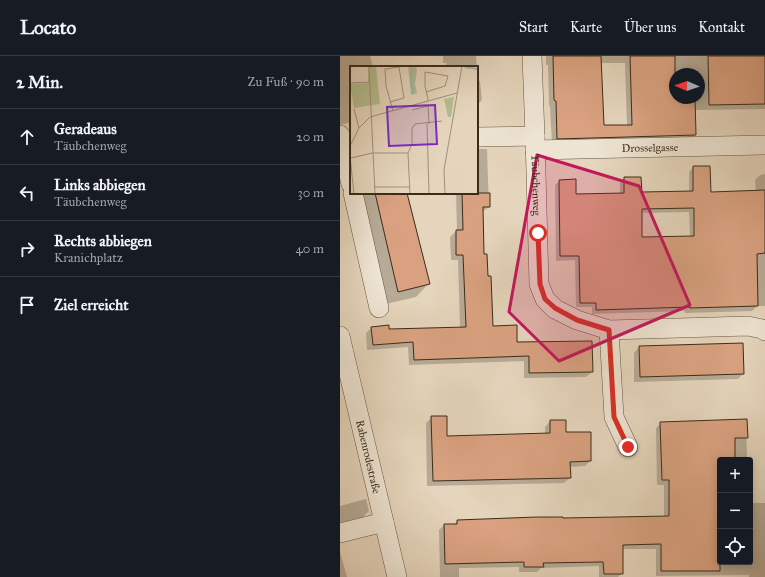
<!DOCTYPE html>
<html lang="de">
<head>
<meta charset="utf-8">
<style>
	:root { --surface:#171b24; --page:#242831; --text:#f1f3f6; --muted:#9ea1a6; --line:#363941 }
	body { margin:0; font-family:"IM FELL Great Primer",serif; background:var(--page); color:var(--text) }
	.controls { position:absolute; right:12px; bottom:12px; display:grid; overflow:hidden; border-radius:4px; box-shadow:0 2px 10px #0003 }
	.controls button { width:36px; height:36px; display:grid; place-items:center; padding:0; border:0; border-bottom:1px solid var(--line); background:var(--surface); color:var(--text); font:20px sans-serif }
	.compass { position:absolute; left:329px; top:12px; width:36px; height:36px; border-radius:50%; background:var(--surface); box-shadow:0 2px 10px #0003; rotate:272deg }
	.stop { position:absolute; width:12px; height:12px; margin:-9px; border:3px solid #d93025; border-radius:50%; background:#fff }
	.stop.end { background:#d93025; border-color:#fff; box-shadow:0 1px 4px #0008 }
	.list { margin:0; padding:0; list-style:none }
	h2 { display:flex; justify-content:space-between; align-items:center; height:52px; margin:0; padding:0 16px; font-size:17px }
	h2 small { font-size:13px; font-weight:400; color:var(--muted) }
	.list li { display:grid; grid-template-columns:26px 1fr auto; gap:12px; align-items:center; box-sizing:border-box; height:56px; padding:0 16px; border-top:1px solid var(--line) }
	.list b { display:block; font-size:15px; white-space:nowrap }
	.list p { margin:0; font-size:13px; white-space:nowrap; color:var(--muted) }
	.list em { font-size:13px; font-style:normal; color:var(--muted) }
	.icon { flex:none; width:22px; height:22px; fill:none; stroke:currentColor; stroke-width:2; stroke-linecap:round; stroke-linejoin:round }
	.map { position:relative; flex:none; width:425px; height:521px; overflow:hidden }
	header { display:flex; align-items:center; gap:24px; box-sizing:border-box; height:56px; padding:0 20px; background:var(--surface); border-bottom:1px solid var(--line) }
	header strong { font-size:19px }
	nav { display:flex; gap:22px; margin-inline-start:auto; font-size:14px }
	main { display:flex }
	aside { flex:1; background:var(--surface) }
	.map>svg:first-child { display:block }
</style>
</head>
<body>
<header>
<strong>Locato</strong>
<nav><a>Start</a><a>Karte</a><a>Über uns</a><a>Kontakt</a></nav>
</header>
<main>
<aside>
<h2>2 Min.<small>Zu Fuß · 90 m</small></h2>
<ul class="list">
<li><svg class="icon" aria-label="ahead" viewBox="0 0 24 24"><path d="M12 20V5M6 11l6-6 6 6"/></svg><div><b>Geradeaus</b><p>Täubchenweg</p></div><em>20 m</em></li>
<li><svg class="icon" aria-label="left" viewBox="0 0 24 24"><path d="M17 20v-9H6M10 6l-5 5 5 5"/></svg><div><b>Links abbiegen</b><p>Täubchenweg</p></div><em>30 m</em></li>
<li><svg class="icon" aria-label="right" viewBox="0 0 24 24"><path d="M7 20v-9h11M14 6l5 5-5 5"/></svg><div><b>Rechts abbiegen</b><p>Kranichplatz</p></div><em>40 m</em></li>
<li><svg class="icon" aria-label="arrive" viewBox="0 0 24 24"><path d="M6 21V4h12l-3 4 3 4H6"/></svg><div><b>Ziel erreicht</b></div></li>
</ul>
</aside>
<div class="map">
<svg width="425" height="521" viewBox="0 0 425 521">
	<rect width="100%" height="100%" fill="#e5d5bc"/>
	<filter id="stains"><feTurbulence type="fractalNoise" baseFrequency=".005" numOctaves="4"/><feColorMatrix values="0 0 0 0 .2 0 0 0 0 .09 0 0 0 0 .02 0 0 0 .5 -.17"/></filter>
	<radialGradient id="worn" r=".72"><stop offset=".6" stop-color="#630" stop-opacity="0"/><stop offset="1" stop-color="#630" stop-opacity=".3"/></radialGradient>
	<g fill="#0003" fill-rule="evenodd">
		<path d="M0,0h30l3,11h-22v55l-11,3z"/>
		<path d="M103,0h33l1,11h-30l-1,-4h-3z"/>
		<path d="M206,0h219v53l-71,1 1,25 -6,6 -137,3 -2,-38h-1l-1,-41h-2zM260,7h25l2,63h-24zM335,18h24v24h-24z"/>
		<path d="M137,15l1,10h2l2,19 -5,5 2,21 -2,1z"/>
		<path d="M137,93h10l2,58 -7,5 1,43 9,72 24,16 76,29 -6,5 -62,1v-17l-115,4 -1,-18 -41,3 -1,-17 5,-5 17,3 72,-3 -2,-68h-7l-1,-23 6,-6h1l-1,-38h21z"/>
		<path d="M353,111l17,26 46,-1 -1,-12 5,-5 5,-1v132h-8l-5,5 -67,2v-2l-93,3v-7h-16l-1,-47 -19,1 -1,-76 5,-4 15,14 45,-1v-11l4,-5 17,15 48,-1v-20zM349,156l1,25 -49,1v-25z"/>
		<path d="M19,137h48l21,91 -12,13 -30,7z"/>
		<path d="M299,291l104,27 -5,5 -104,3v-29z"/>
		<path d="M92,361l14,20 99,-2v-8l5,-6 15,12 25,28 -5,5 -15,1v11l-6,5 -137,3 -1,-63z"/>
		<path d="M406,364l1,40h-27v102h30v-59h15v74h-16v-2l-93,1v-27h-34v24l-4,4h-19v-11l-58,2 -4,4h-18v-5l-60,1v9h-19l-1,-47 5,-5h9l5,-4 206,-4v-32h-7l-1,-57 5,-5z"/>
		<path d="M26,443l3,12 -6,6 -23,6v-17z"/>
		<path d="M0,496l7,25h-7z"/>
	</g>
	<g fill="#d9a180" stroke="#3a2c1a" fill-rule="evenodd">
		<path d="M213,0h48l3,69h28l-2,-69h45v42h20l1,37 -139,4 -1,-38h-1l-1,-1z"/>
		<path d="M368,0h57v48l-56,1z"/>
		<path d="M353,110h17l1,26 54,-2v63l-8,1 1,52 -68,2v-1l-94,3v-7h-16l-1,-47h-19l-1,-76 17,-1v15l48,-1v-16h17l1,15 51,-1zM354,152v28l-52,1v-28z"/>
		<path d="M35,137h32l23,91 -32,8z"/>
		<path d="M122,137h28v14h-7l1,47h3l1,22h3l2,50 24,-1v17l75,-1 1,31 -64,1v-17l-115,4 -1,-18 -40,3 -2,-18 18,-2v4l77,-2 -3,-72h-7v-25h7z"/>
		<path d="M403,287l1,31 -104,3 -1,-31z"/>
		<path d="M91,360h16v20l103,-3v-13h16v12h25v29l-21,1 1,16 -138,3z"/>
		<path d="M407,363l1,19h-13v22h-15v111h-59v-27l-38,1v29h-19l-1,-12 -60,1 1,4h-20v-5l-79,2 -1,-40h13v-4l80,-3h26v1l106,-2v-36h-7l-2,-58z"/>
	</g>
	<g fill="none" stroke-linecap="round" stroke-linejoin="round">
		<g stroke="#655642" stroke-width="20">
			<g id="minor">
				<path id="s1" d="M192,0l3,80 4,148 6,15 10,10 22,11 32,10 139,-4 14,3 3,2"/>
				<path d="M0,79l11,49"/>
				<path d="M137,81l58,-1"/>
				<path id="s2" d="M195,94l230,-5"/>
				<path d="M13,137l26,115"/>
				<path d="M269,274l5,87 14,30"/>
				<path id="s3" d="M0,280l57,241"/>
				<path d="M0,477l44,-11"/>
			</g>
		</g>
		<use href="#minor" stroke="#eee4d3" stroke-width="19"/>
	</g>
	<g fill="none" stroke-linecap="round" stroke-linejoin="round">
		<path stroke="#d93025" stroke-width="5" d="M198,177l2,51 5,15 10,9 22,12 32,10 5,87 14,30"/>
	</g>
	<path fill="#c2185b" fill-opacity="0.2" stroke="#c2185b" stroke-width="3" stroke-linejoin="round" d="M197,99l102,31 51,119 -131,56 -50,-49z"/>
	<g text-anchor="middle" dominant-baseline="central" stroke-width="3" stroke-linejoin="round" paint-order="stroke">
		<g font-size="11" fill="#3a2c1a" stroke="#eee4d3">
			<text stroke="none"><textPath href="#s2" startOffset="115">Drosselgasse</textPath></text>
			<text stroke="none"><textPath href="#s1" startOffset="129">Täubchenweg</textPath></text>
			<text stroke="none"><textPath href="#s3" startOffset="124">Rabenrodestraße</textPath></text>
		</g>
	</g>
	<g transform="translate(10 10)">
		<rect width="128" height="128" fill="#e5d5bc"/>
		<path d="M18,0h8l4,38 -26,4 -4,-24 18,-1zM58,0h8l1,4 -2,14 2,9 -6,2zM104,31l-3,20h-3l-4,-18z" fill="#b5bd90"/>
		<path fill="none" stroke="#9bb6bb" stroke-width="2" d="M115,1l13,2M62,3l-1,16 3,4 -1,5"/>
		<path fill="none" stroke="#a1917b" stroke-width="1" d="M19,0l6,128M0,17l19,-1M76,26l19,-6 3,-10 -23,-4v14l3,13v2M40,36l14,-4 -5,-31 -14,2 1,17 7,25M78,39l1,19M4,43l5,19M62,44l16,-4M77,58l2,70M0,80l9,-18 11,-11 87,-24M0,90l4,38M1,92l21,-5h36M24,121h36M60,128l-2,-41 4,-9v-16l3,-4 27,-3M95,128l-1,-24 18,-104"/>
		<path fill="#7b2cbf" fill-opacity="0.15" stroke="#7b2cbf" stroke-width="2" d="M85,39l2,39 -48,2 -2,-39z"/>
		<rect width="128" height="128" fill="none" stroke="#3a2c1a" stroke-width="2"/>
	</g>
	<rect width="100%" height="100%" filter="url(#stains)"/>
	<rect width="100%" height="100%" fill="url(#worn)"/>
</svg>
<div class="controls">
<button>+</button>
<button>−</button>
<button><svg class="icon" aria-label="locate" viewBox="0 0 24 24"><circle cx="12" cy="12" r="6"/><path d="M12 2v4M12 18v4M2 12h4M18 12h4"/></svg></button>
</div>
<svg class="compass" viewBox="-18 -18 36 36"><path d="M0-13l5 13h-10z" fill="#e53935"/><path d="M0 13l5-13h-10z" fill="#9ea1a6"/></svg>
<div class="stop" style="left:198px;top:177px"></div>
<div class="stop end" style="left:288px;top:391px"></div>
</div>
</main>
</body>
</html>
